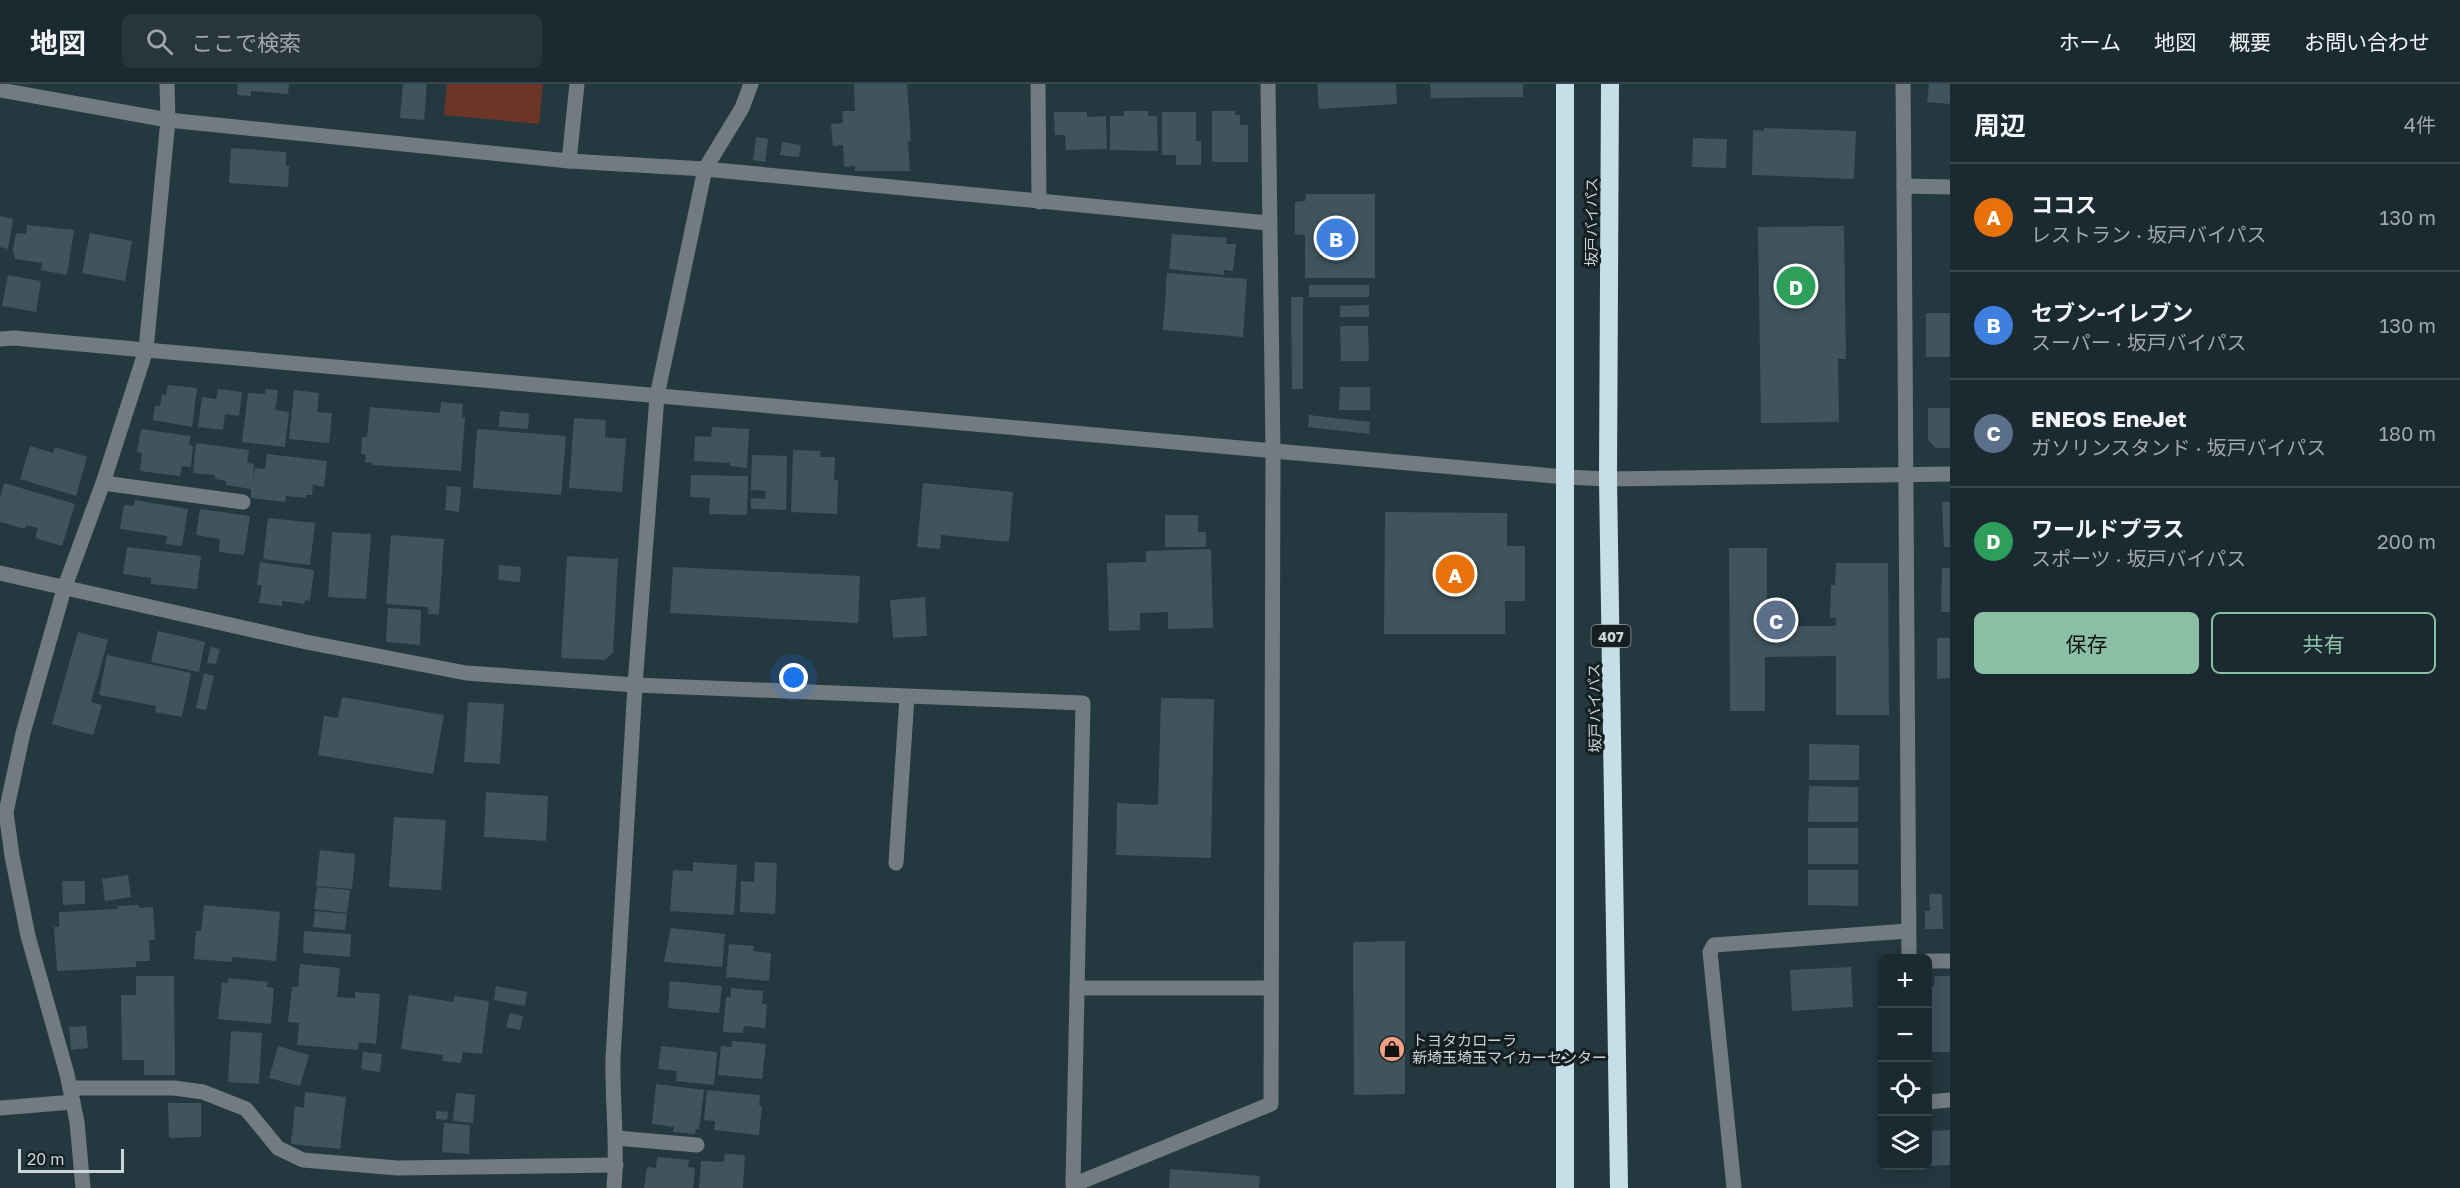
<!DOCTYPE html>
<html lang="ja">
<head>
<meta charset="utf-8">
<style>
	:root { --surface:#1b2a30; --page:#28363c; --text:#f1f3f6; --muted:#a0a7ab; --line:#39464c; --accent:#8abfa5 }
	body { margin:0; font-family:"Golos Text","Noto Sans JP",sans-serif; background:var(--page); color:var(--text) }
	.controls { position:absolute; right:18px; bottom:18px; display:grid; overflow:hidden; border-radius:9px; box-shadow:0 3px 15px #0003 }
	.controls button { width:54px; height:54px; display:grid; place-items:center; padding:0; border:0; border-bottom:2px solid var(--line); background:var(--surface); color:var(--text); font:30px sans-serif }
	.scale { position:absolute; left:18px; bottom:15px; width:106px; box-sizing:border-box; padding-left:6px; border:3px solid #cad5da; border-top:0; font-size:16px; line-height:21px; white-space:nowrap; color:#cad5da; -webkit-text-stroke:4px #151e21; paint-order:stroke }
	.you { position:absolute; left:794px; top:594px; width:21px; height:21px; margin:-15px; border:4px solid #fff; border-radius:50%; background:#1a73e8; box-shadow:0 0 0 9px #1a73e833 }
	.badge { display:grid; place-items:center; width:39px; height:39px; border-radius:50%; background:var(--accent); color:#fff; font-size:20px; font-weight:700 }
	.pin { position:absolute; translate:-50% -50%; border:3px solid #fff; box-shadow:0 2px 6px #0006 }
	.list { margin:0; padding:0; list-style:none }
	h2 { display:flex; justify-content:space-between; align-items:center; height:78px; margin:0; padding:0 24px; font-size:26px }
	h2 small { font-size:20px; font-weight:400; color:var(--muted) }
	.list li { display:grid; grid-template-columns:39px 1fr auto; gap:18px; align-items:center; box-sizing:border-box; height:108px; padding:0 24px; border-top:2px solid var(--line) }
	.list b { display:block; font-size:22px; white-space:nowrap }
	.list p { margin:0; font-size:20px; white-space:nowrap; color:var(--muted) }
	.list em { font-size:20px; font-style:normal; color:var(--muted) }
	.actions { display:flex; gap:12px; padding:18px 24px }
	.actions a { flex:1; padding:14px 0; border:2px solid var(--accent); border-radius:9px; text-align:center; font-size:21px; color:var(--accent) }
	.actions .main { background:var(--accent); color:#111 }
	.icon { flex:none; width:33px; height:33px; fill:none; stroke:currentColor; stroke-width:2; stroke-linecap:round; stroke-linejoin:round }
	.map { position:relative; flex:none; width:1950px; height:1104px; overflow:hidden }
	header { display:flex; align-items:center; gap:36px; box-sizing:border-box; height:84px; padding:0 30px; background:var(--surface); border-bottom:2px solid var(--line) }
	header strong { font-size:28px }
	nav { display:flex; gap:33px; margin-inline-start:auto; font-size:21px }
	.search { width:420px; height:54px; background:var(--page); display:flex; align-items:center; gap:15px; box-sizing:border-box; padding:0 21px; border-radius:9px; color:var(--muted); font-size:22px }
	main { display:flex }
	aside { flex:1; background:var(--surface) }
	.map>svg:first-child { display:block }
</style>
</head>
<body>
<header>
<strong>地図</strong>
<div class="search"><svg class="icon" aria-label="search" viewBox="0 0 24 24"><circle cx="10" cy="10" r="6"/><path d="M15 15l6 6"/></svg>ここで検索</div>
<nav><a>ホーム</a><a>地図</a><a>概要</a><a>お問い合わせ</a></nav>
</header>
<main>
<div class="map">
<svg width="1950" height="1104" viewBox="0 0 1950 1104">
	<rect width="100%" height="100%" fill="#243840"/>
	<path fill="#6b3626" d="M447,0h96l-4,40 -95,-9z"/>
	<g fill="#40545d">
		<path d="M238,0h51l-1,10 -37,-3v5l-14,-1z"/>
		<path d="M403,0h24l-3,36 -24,-2z"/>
		<path d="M854,0h53l4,57 -3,1 2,29h-55v-5l-11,1 -1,-22 -10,1 -2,-22 12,-1 -1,-12h13z"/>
		<path d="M1317,0h79l1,20 -78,5z"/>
		<path d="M1430,0h93v13l-92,1z"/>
		<path d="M1929,0h21v20l-23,-2z"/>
		<path d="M1124,27h24v5h9l1,35 -48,-1v-34h14z"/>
		<path d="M1212,27h23v4h5v10h8v37h-36z"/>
		<path d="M1054,28h33v5l19,-1 1,33 -41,1 -1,-15h-10z"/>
		<path d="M1162,28h34v29h5v24h-25v-10h-14z"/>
		<path d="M1764,44l92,3 -2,48 -102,-4 1,-45 11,1z"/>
		<path d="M756,53l12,2 -3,23 -12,-2z"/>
		<path d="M1693,54l34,1 -1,29 -34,-1z"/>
		<path d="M782,58l19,3 -2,12 -19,-2z"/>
		<path d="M231,64l55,4v14h3l-1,21 -59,-4z"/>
		<path d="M1306,110h69v84h-70v-43l-10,-1v-32l10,-1z"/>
		<path d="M0,132l13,3 -5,30 -8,-2z"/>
		<path d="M27,141l47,5 -7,45 -26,-5 1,-7 -27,-4 -2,-9 3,-17 10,1z"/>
		<path d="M1844,142l2,133h-8l1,63 -78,1 -3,-196z"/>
		<path d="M90,149l42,8 -7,40 -43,-8z"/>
		<path d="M1172,150l55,4 -1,6h10l-3,27 -9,-1v5l-55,-6z"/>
		<path d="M1167,189l80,6 -4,58 -80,-7z"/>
		<path d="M8,191l33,6 -5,31 -34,-6z"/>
		<rect x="1309" y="201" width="60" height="12"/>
		<path d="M1291,213h12v92h-11z"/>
		<path d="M1369,221v12h-29v-11z"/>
		<rect x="1926" y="229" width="24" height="44"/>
		<path d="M1340,242h28l1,35h-28z"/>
		<path d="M168,301l29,3 -5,39 -39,-7 2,-14h5l2,-12 4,1z"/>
		<path d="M1340,303h30v23h-31z"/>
		<path d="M218,305l24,3 -3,24 -14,-2 -2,16 -25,-3 4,-30 14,2z"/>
		<path d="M266,305l12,1 -3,20 14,2 -4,35 -43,-5 6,-49 17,1z"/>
		<path d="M294,306l25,3 -2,19 15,1 -3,30 -40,-4z"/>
		<path d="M441,318l22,2 -1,13 3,1 -4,53 -88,-6v-2l-8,-1 1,-7 -5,-1 1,-17h5l3,-30 70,6z"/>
		<path d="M1928,324h22v40h-14l-8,-8z"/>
		<path d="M500,327l29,3 -1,15 -29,-2z"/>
		<path d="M1309,331l61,7 -1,12 -61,-7z"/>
		<path d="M574,334l32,2 -1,17 21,2 -4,53 -53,-4z"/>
		<path d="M712,343l37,2 -2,39 -17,-2v-3l-36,-2 1,-25 16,1z"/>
		<path d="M141,345l50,7 -2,9 4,1 -2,21 -9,-1 -2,10 -40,-5 2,-18 -5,-1z"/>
		<path d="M477,345l89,7 -5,59 -88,-7z"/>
		<path d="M196,359l53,7 -2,13 7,1 -1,15 2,-11 10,1 2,-15 60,7 -3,26 -11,-2 -1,10h-6v3l-20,-2 -1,6 -34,-4v-9l-25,-4v-4l-11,-2v-4l-22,-2z"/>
		<path d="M30,362l23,7 2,-6 32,10 -11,39 -56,-17z"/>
		<path d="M793,366l28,1 -1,6h15l-1,23h4l-1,34 -46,-2z"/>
		<path d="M752,371l35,1 -1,54 -35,-1v-11l14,1 1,-8 -15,-1z"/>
		<path d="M691,391l57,1 -1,39 -38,-1 1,-16 -20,-1z"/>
		<path d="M4,399l71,21 -13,42 -27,-8 3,-10 -12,-3 -1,4 -25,-7v-24z"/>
		<path d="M923,399l90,9 -4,50 -68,-7 -1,14 -23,-2z"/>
		<path d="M447,402l14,1 -2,25 -14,-2z"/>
		<path d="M135,416l53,9 -6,37 -16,-2 1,-8 -47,-7 4,-24 10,1z"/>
		<path d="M1942,418h8v45h-6z"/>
		<path d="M200,425l50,7 -6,39 -25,-3 1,-13 -24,-4z"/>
		<path d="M1385,428l122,1v33h18v55h-20v33h-121z"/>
		<path d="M1165,431h33v17h8v15h-41z"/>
		<path d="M268,434l47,5 -5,42 -47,-6z"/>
		<path d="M332,448l39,2 -5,65 -38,-2z"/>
		<path d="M391,451l53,4 -5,75h-11v-7l-42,-3z"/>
		<path d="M127,463l74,9 -4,33 -46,-5v-6l-28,-4z"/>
		<path d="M1729,464h38v78h69v-8h-6l1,-33h4l1,-22h52l1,152h-53v-59l-71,1v54h-35z"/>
		<path d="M1211,465l2,79 -45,1v-17l-28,1v17l-31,1 -2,-68 39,-1v-11z"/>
		<path d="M567,472l51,3 -5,94 -8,7 -44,-2z"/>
		<path d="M260,478l54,8 -4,31 -5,-1 -1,4 -22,-3v5l-23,-3 3,-18h-5z"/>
		<path d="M499,481l22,2 -1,15 -22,-2z"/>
		<path d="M673,483l187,9 -2,47 -188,-10z"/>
		<path d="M1942,484h8v44h-9z"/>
		<path d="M925,513l2,39 -34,2 -3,-38z"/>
		<path d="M388,524l33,2 -1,35 -34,-3z"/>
		<path d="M158,547l47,11 -6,30 -48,-10z"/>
		<path d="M78,548l30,8 -17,62 11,3 -9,30 -41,-11z"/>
		<path d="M1937,554h13v40l-13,1z"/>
		<path d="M211,563l9,2 -4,15 -9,-1z"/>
		<path d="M107,571l84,18 -9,44 -27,-5 1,-6 -57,-11z"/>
		<path d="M204,589l10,3 -8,34 -10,-2z"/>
		<path d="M342,613l102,18 -11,59 -115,-19 6,-39 14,2z"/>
		<path d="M1161,614l53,1 -3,159 -95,-3 1,-52 41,2z"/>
		<path d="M468,618l36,2 -4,60 -36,-2z"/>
		<path d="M1809,660l50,1v35h-50z"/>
		<path d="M1809,702l49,1v35h-50z"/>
		<path d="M486,708l62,4 -2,45 -62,-4z"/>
		<path d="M394,733l52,3 -5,70 -52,-3z"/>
		<rect x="1808" y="744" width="50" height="36"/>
		<path d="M320,766l35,4 -3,35 -36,-3z"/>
		<path d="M693,778l44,3 -3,50 -64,-4 3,-41 20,1z"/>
		<path d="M755,778l22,1 -2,51 -35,-2 1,-31 13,1z"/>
		<path d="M1808,786h50v36l-50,-1z"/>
		<path d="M128,791l3,22 -26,4 -3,-22z"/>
		<path d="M62,797h23v23l-22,1z"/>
		<path d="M317,803l33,3 -3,23 -33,-4z"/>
		<path d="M1929,810h13l1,35h-18v-18h5z"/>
		<path d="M139,821v3l14,-1 2,33h-6l1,21h-14v6l-79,4 -3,-44h5v-15l59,-3 -1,-3z"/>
		<path d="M204,821l76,7 -4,49 -44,-4v5l-38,-3 2,-28h5z"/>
		<path d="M315,827l32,3 -2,16 -32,-3z"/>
		<path d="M671,844l54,6 -3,33 -58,-5z"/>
		<path d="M304,847l47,3 -1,23 -47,-4z"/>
		<path d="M1405,857v153l-51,1 -1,-153z"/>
		<path d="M729,860l25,2 -1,5 18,2 -2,28 -43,-4z"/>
		<path d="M300,880l40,4 -3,29 18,1v-6l25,2 -4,50 -17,-2 -1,8 -61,-5 2,-22 -11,-1 4,-35h6z"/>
		<path d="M1851,883l2,40 -61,4 -2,-41z"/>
		<path d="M136,892h38l1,99h-31v-15h-22l-1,-65h15z"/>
		<path d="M1935,892h15v76h-22v-66h6z"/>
		<path d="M228,894l40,4 -1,5 7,1 -3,36 -53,-5 4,-36h6z"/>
		<path d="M670,897l52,5 -3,27 -51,-5z"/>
		<path d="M496,902l31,6 -2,14 -31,-6z"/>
		<path d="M731,904l32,3 -1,13h5l-2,24 -21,-2 -1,7 -20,-1 3,-35h5z"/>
		<path d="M409,911l45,7v-6l35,5 -7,53 -19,-2 -2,11 -19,-2 1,-6 -42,-6z"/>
		<path d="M510,929l13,3 -3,14 -14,-3z"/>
		<path d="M86,942l2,22 -17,2 -2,-23z"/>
		<path d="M231,947l31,2 -3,51 -31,-2z"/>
		<path d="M732,957l34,3 -4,35 -44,-4 3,-29 11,1z"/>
		<path d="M278,962l31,9 -9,31 -31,-8z"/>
		<path d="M661,962l56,6 -3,33 -38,-4 1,-10 -19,-2z"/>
		<path d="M363,968l19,2 -2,18 -19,-3z"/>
		<path d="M656,1000l48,6 -5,40 -3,-1 -1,5 -22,-2 1,-5 -22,-3z"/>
		<path d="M707,1006l53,5 -1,10 3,1 -3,29 -45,-5 1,-9 -11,-1z"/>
		<path d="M305,1008l41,5 -6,52 -49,-5 4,-38 9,2z"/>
		<path d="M456,1009l19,2 -2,28 -20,-2z"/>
		<path d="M168,1019h33v34l-32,1z"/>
		<path d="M436,1027l12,1 -1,8 -11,-1z"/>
		<path d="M444,1039l26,2 -1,29 -27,-2z"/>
		<path d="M1950,1046v35l-22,1v-35z"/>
		<path d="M725,1070l20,1 -2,33h-44l2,-27 23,1z"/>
		<path d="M657,1073l32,3 -1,7 7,1 -2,20h-49l3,-21 9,1z"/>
		<path d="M1170,1085l90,7 -1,12h-90z"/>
	</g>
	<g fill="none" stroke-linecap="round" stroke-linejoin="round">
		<g stroke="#727b80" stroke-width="15">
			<path d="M1038,0l1,118"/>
			<path d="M1903,0l1,102 46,1"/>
			<path d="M0,6l168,30 401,41 136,8 563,54"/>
			<path d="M569,77l8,-77"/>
			<path d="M1904,102l5,772"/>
			<path d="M0,255l14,-1 132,12 1419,127 43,2 342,-5"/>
			<path d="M103,399l140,19"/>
			<path d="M0,489l306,69 160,31 169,12 448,18 -10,482 198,-81 2,-653 -5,-367"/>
			<path d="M896,779l11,-166"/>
			<path d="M1928,877h22"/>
			<path d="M1077,904h194"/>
			<path d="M70,1004h104l29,4 43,17 32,39 25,12 94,8 219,-3"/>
			<path d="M1928,1018l22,-2"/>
			<path d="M0,1024l73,-6"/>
			<path d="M616,1054l81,7"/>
			<path d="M83,1104l-6,-66 -10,-48 -39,-138 -16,-80 -6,-44 17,-79 41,-144 39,-106 43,-133 22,-230 -1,-36"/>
			<path d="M614,1104c4,-44 -2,-86 -1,-130l22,-373 22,-289 48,-227 37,-61 9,-24"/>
			<path d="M1734,1104l-24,-236 4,-7 194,-14"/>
		</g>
		<g stroke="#c6dee8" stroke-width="18">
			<path d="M1565,0v1104"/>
			<path d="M1610,0l-2,395 11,709"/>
		</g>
	</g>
	<defs>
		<g id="shop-disc" transform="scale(1.35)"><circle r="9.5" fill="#f39f85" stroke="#151e21"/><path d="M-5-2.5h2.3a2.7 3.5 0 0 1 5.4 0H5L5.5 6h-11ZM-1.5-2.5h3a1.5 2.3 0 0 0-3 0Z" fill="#111"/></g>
	</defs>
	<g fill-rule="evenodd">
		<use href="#shop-disc" x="1392" y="965"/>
	</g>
	<g text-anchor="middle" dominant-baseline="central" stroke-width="6" stroke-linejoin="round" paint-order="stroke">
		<rect fill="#151e21" stroke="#949ea2" stroke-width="1.5" x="1591.5" y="541" width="39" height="22" rx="4.5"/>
		<g font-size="14" font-weight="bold" fill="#cad5da">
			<text x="1611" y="552">407</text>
		</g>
		<g font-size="15" fill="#cad5da" stroke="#151e21">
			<text transform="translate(1591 138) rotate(-90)">坂戸バイパス</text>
			<text transform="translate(1594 624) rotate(-91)">坂戸バイパス</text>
		</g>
		<g font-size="15" fill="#cad5da" stroke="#151e21" text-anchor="start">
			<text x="1412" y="956">トヨタカローラ<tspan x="1412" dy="17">新埼玉埼玉マイカーセンター</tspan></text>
		</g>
	</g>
</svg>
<div class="controls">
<button>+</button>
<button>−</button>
<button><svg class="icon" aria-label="locate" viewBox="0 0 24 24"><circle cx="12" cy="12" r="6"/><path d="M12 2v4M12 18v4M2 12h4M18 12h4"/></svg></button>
<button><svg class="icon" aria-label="layers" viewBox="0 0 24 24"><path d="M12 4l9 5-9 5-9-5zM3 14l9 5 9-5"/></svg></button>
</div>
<div class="scale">20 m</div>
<div class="you"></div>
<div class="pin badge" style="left:1455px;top:490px;background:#e8710a">A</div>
<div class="pin badge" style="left:1336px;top:154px;background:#3f7fe0">B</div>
<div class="pin badge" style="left:1776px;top:536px;background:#5c6f8a">C</div>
<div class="pin badge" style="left:1796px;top:202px;background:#2e9e5b">D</div>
</div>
<aside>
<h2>周辺<small>4件</small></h2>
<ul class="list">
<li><span class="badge" style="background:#e8710a">A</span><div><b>ココス</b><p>レストラン · 坂戸バイパス</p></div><em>130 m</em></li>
<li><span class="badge" style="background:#3f7fe0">B</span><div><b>セブン-イレブン</b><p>スーパー · 坂戸バイパス</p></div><em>130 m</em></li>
<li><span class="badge" style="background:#5c6f8a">C</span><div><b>ENEOS EneJet</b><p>ガソリンスタンド · 坂戸バイパス</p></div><em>180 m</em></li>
<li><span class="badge" style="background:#2e9e5b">D</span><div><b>ワールドプラス</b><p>スポーツ · 坂戸バイパス</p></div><em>200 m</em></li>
</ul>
<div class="actions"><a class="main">保存</a><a>共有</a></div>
</aside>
</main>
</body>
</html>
